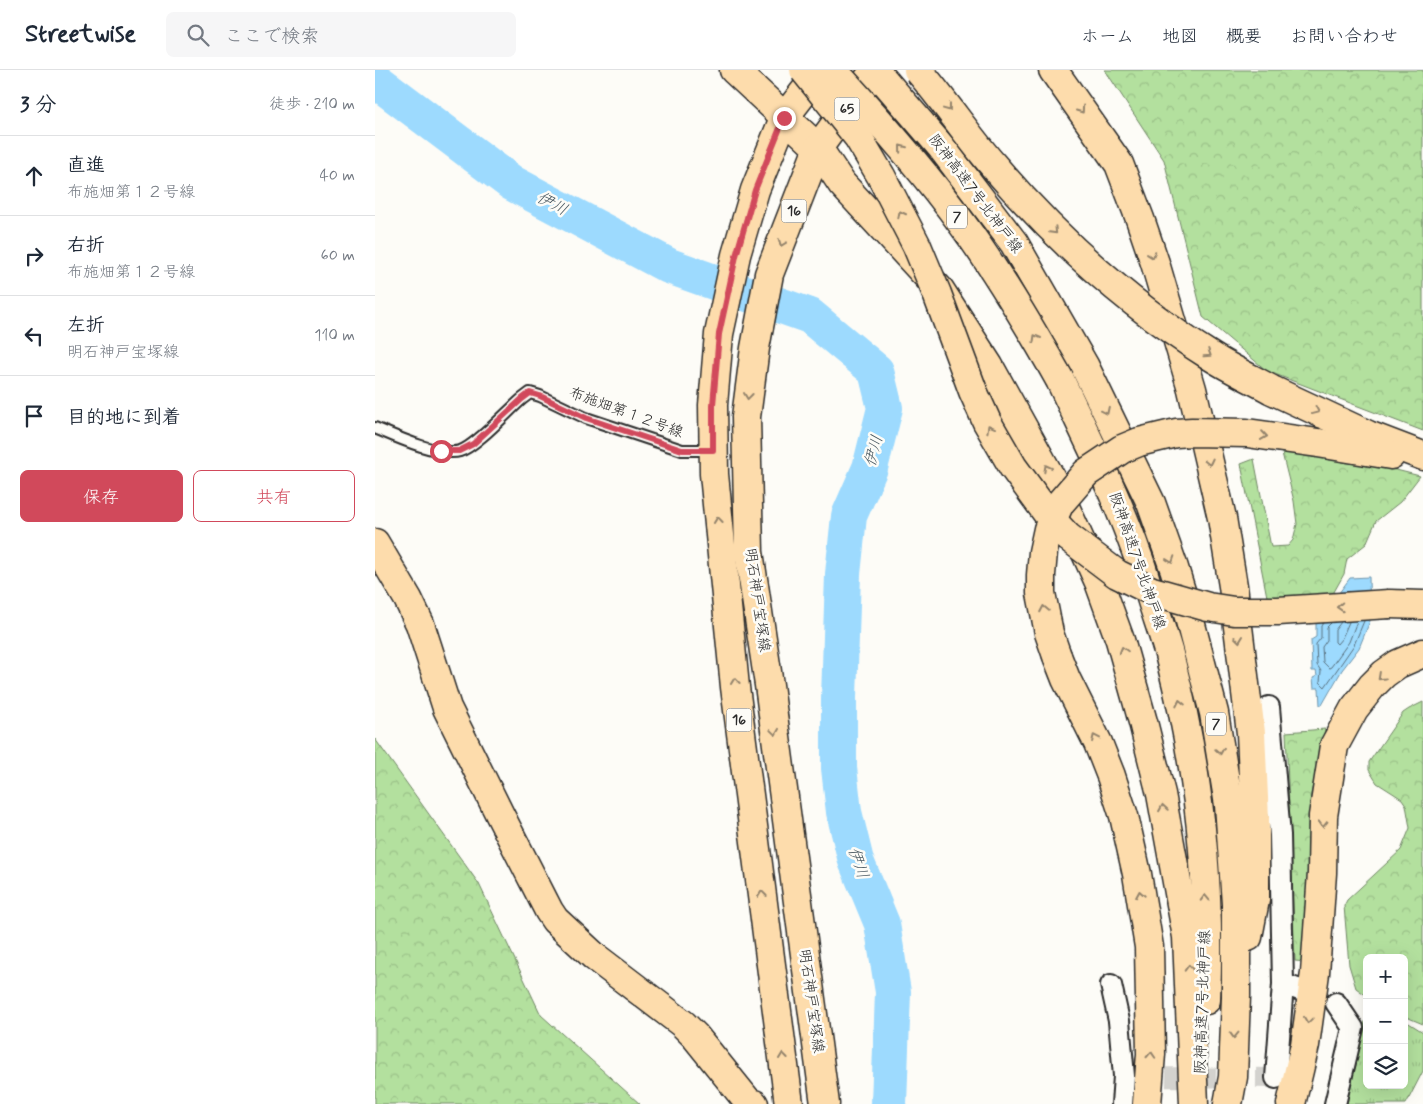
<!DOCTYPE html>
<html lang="ja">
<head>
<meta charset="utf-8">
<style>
	:root { --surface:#fff; --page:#f6f6f7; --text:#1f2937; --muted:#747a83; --line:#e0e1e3; --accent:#d1495b }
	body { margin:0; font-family:Mynerve,"Klee One",sans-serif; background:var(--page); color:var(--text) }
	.controls { position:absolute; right:15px; bottom:15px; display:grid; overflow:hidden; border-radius:8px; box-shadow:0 5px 20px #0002 }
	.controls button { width:45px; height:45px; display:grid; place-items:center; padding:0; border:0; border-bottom:1px solid var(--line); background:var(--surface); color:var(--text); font:25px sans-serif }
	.stop { position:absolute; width:15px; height:15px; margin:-11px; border:4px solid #d1495b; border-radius:50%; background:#fff }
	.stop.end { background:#d1495b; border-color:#fff; box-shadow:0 1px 5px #0008 }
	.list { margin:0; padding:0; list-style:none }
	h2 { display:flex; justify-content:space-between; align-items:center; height:65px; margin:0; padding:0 20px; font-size:21px }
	h2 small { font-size:16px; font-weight:400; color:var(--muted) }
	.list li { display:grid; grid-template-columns:32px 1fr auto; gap:15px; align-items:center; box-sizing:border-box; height:80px; padding:0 20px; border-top:1px solid var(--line) }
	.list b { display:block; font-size:19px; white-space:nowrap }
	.list p { margin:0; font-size:16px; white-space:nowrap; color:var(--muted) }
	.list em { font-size:16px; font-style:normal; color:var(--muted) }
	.actions { display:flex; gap:10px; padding:15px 20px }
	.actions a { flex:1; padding:11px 0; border:1px solid var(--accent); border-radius:8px; text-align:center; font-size:18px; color:var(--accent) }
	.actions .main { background:var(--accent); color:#fff }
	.icon { flex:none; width:28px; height:28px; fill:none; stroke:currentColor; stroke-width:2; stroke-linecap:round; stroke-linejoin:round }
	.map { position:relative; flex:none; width:1048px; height:1034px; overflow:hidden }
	header { display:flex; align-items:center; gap:30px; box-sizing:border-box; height:70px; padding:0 25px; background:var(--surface); border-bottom:1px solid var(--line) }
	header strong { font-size:24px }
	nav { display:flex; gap:28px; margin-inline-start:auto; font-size:18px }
	.search { width:350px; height:45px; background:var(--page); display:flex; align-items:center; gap:12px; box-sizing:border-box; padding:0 18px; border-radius:8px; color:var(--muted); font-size:19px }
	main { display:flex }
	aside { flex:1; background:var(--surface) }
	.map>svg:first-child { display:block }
</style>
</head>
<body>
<header>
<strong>Streetwise</strong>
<div class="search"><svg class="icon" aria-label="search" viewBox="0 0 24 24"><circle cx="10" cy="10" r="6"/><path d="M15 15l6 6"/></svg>ここで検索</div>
<nav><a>ホーム</a><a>地図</a><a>概要</a><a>お問い合わせ</a></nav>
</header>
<main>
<aside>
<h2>3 分<small>徒歩 · 210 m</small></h2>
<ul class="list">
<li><svg class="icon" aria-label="ahead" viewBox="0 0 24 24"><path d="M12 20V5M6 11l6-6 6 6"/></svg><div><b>直進</b><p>布施畑第１２号線</p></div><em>40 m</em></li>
<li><svg class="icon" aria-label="right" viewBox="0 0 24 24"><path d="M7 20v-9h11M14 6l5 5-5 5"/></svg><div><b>右折</b><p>布施畑第１２号線</p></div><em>60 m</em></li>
<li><svg class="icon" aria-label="left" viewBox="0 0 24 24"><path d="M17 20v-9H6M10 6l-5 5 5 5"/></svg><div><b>左折</b><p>明石神戸宝塚線</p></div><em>110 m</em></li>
<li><svg class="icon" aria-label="arrive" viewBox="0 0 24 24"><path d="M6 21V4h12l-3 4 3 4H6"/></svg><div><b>目的地に到着</b></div></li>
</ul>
<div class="actions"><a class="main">保存</a><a>共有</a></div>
</aside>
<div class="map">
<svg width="1048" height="1034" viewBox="0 0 1048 1034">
	<defs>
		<pattern id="grass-tufts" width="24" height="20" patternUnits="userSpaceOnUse" patternTransform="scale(1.25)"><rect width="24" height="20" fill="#b3e09e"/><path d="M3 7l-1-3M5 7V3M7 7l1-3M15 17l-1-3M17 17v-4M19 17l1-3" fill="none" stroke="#9ac088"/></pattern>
		<pattern id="forest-crowns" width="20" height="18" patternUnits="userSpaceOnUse" patternTransform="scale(1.25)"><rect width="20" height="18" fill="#b3e09e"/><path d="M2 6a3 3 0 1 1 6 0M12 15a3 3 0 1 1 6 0" fill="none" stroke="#9ac088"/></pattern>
	</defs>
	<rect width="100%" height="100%" fill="#fdfcf7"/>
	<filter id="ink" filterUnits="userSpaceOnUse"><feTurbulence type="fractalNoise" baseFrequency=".02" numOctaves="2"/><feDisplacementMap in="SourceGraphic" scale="10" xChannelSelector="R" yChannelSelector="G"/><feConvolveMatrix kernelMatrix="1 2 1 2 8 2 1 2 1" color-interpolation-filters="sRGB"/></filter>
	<g filter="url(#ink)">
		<path fill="url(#grass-tufts)" stroke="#6f8664" d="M992,943v72h37v-65l19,12v39l-17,33h-59z"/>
		<g fill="url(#forest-crowns)" stroke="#6f8664">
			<path d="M730,0h318v361l-156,-60 -64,-54 -39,-157z"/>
			<path d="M906,379l79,12 60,15 -20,26 -24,19 -10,23 -19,15 -3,15 -14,25 -62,3 -27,-138 13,-5 17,88 17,-1 5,-6 4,-16 -3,-23z"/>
			<path d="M1048,632v322l-19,-8v-58h-37v38l-11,-8 -7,-23 -5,-59 3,-6 54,-50 9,-22 -4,-23 -4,-6 -25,-16 -8,-13v-8l34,-49 6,-4z"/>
			<path d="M950,659l-14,65 -4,168 -12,-1 -9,-229z"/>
			<path d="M0,669l104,145 62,131 99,89h-265z"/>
		</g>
		<path fill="#9ddafe" stroke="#6f94aa" d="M994,507l1,44 -11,27 -17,22 -20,35h-2l-1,-17h-5l-1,-10 4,-2 -1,-5h-4l-1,-31 5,-3v-13l34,-46z"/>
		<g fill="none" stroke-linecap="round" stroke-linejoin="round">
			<g stroke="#59717f" stroke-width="1">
				<path d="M966,552l-6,8v12l2,2 5,-6 7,-16"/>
				<path d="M948,553l-2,3v12l-5,6 1,21 4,6 -1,11 5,5 29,-42 10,-24"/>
				<path d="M956,553l-4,4v13l-5,7 1,15 6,6 2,-1 18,-25 8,-21"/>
			</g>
			<path stroke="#9ddafe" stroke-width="36" d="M0,10l137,103 157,83 141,50 66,55 9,37 -15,60 -21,48 -6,58 -4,124v70l5,44 12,49 26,63 11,68 -4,112"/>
			<path stroke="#d3d2ce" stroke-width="20" stroke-dasharray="20 10" stroke-linecap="butt" d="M761,1007l140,1"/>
			<g stroke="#2b2b2b" stroke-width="14">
				<path id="service" d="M0,358c19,8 65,29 85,23 15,-4 48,-40 62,-52l8,-6 10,3 46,22 96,32h30"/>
			</g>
			<g stroke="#2b2b2b" stroke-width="24">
				<g id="minor">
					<path d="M894,637l11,128 3,149"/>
					<path d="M736,915l8,36 5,55 -2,28"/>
					<path d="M901,1008l7,-94 17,6"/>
					<path d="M960,1034l18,-76 -17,-25"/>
				</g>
			</g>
			<g stroke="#2b2b2b" stroke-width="31">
				<g id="primary">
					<path d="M359,0l84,78"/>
					<path d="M0,473l33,56 12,25 27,84 54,109 48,94 6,9 40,37 88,67 12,12 54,67 5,1"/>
					<path d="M414,1034l-54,-417 -21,-213 -1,-69 6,-71 17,-79 19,-65 29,-72 37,-48"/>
					<path d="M450,1034l-56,-419 -20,-133 -3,-135 9,-69 14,-74 49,-126 57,-78"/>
				</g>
			</g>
			<g stroke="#2b2b2b" stroke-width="31">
				<g id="motorway">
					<path d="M500,0l67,78 72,95 71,124 66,136 23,65 15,49 25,96 15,92 7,99v92l-3,81 -5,27"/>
					<path d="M678,0l66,94 21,55 15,44 37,126 30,129 11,68 18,147 4,86v81l-7,37"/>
					<path d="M443,78l24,36 98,106 49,76 67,121 43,95 21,58 23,82 18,72 26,143 7,167"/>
					<path d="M685,310c27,58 56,114 77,174 6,15 10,31 15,47 6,19 13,38 18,57 29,111 41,228 36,342"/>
					<path d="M897,320l96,45 55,21"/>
					<path d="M943,373l73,12"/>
					<path d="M1014,534l34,1"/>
					<path d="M682,586l9,23 32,64 13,33 13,40 13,58 12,73 2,107 -4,50"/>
					<path d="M916,1034l14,-59 10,-72 7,-100 1,-57 11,-70 20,-37 18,-23 12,-12 14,-10 25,-11"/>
				</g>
			</g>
			<use href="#service" stroke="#fdfcf7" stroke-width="10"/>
			<use href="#minor" stroke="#fdfcf7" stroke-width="20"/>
			<use href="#primary" stroke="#fddcac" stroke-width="28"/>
			<use href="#motorway" stroke="#fddcac" stroke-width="28"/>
			<g stroke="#2b2b2b" stroke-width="31" stroke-linecap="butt">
				<g id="motorway-bridge">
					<path d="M429,0l54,67 23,39 36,70 20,48 36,97 14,31 26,45 39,53 16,17 49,37 35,17 56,16 26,4h44l111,-7"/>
					<path d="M458,0c46,50 91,101 130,155 36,49 67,102 97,155"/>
					<path d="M543,0c26,30 49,65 75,95 63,74 136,140 219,192 19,12 40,22 60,33"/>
					<path d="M682,586l-8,-23 -8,-40v-18l2,-23 5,-23 12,-26 26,-30 36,-24 17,-7 37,-9 16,-1 55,1 71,10"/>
				</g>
			</g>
			<use href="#motorway-bridge" stroke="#fddcac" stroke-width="28"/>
		</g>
		<defs><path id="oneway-chevron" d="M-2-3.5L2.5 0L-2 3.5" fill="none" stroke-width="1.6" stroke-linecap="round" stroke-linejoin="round" transform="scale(1.25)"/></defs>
		<g stroke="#94846c">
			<use href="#oneway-chevron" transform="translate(573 38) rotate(53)"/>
			<use href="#oneway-chevron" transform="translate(706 40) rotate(55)"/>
			<use href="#oneway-chevron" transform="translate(527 78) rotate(-129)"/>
			<use href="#oneway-chevron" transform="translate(526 144) rotate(-117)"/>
			<use href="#oneway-chevron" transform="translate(679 161) rotate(46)"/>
			<use href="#oneway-chevron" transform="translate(407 173) rotate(111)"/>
			<use href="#oneway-chevron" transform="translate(777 185) rotate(70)"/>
			<use href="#oneway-chevron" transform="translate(661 268) rotate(-120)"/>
			<use href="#oneway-chevron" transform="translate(833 284) rotate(33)"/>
			<use href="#oneway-chevron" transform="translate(373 326) rotate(97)"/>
			<use href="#oneway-chevron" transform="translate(731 341) rotate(64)"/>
			<use href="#oneway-chevron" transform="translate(941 341) rotate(25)"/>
			<use href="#oneway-chevron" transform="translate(615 358) rotate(-119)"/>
			<use href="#oneway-chevron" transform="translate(889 366) rotate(8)"/>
			<use href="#oneway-chevron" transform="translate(834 392) rotate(77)"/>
			<use href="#oneway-chevron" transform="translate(672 398) rotate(-118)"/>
			<use href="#oneway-chevron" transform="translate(343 450) rotate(-96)"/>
			<use href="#oneway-chevron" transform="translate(796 490) rotate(71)"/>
			<use href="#oneway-chevron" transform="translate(965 537) rotate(177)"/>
			<use href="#oneway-chevron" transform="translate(669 539) rotate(-101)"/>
			<use href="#oneway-chevron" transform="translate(864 569) rotate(83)"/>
			<use href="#oneway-chevron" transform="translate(748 580) rotate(-106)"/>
			<use href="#oneway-chevron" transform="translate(1006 607) rotate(137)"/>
			<use href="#oneway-chevron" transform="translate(360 611) rotate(-96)"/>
			<use href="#oneway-chevron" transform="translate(805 633) rotate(-103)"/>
			<use href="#oneway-chevron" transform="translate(400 662) rotate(82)"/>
			<use href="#oneway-chevron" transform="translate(720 668) rotate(-115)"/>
			<use href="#oneway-chevron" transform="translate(845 681) rotate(81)"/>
			<use href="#oneway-chevron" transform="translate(788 738) rotate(-99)"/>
			<use href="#oneway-chevron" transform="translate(948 754) rotate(92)"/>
			<use href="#oneway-chevron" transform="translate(387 824) rotate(-97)"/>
			<use href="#oneway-chevron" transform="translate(765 824) rotate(-100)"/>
			<use href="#oneway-chevron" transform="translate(830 828) rotate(-92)"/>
			<use href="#oneway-chevron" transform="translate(814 898) rotate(-92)"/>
			<use href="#oneway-chevron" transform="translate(933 950) rotate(98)"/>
			<use href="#oneway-chevron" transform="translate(859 965) rotate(92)"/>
			<use href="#oneway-chevron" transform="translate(776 985) rotate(-87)"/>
			<use href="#oneway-chevron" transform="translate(408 986) rotate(-97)"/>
		</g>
	</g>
	<g fill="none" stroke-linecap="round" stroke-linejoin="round" filter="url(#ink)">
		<path stroke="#d1495b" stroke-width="6" d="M66,381h18l14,-7 49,-45 8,-6 10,3 46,22 96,32h31v-45l6,-71 17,-78 19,-66 29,-72"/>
	</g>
	<g text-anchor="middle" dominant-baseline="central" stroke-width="5" stroke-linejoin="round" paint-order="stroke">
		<g fill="#fdfcf7" stroke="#6a6a68" stroke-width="1">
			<rect x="459.5" y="27.5" width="25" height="23" rx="4"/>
			<rect x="406.5" y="129.5" width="25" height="23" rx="4"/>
			<rect x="572" y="135.5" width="20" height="23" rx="4"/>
			<rect x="351.5" y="638.5" width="25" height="23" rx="4"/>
			<rect x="831" y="642.5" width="20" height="23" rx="4"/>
		</g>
		<g font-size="14" font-weight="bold" fill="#2b2b2b">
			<text x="472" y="39">65</text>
			<text x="419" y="141">16</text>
			<text x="582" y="147">7</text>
			<text x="364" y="650">16</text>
			<text x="841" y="654">7</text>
		</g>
		<g font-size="15" fill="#2b2b2b" stroke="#fdfcf7">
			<text transform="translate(600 124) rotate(53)">阪神高速7号北神戸線</text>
			<text transform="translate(251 343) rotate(20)">布施畑第１２号線</text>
			<text transform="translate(762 491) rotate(71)">阪神高速7号北神戸線</text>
			<text transform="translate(382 530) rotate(82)">明石神戸宝塚線</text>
			<text transform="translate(436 931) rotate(82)">明石神戸宝塚線</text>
			<text transform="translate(828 932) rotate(-88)">阪神高速7号北神戸線</text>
		</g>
		<g font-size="16" font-style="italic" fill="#485760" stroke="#fdfcf7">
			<text transform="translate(177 134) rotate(28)">伊川</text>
			<text transform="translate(499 381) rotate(-75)">伊川</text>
			<text transform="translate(483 793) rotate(71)">伊川</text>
		</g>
	</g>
</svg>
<div class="controls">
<button>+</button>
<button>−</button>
<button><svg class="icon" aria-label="layers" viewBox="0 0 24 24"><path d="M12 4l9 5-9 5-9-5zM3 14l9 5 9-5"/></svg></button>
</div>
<div class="stop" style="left:66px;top:381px"></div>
<div class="stop end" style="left:409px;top:48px"></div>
</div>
</main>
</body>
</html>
